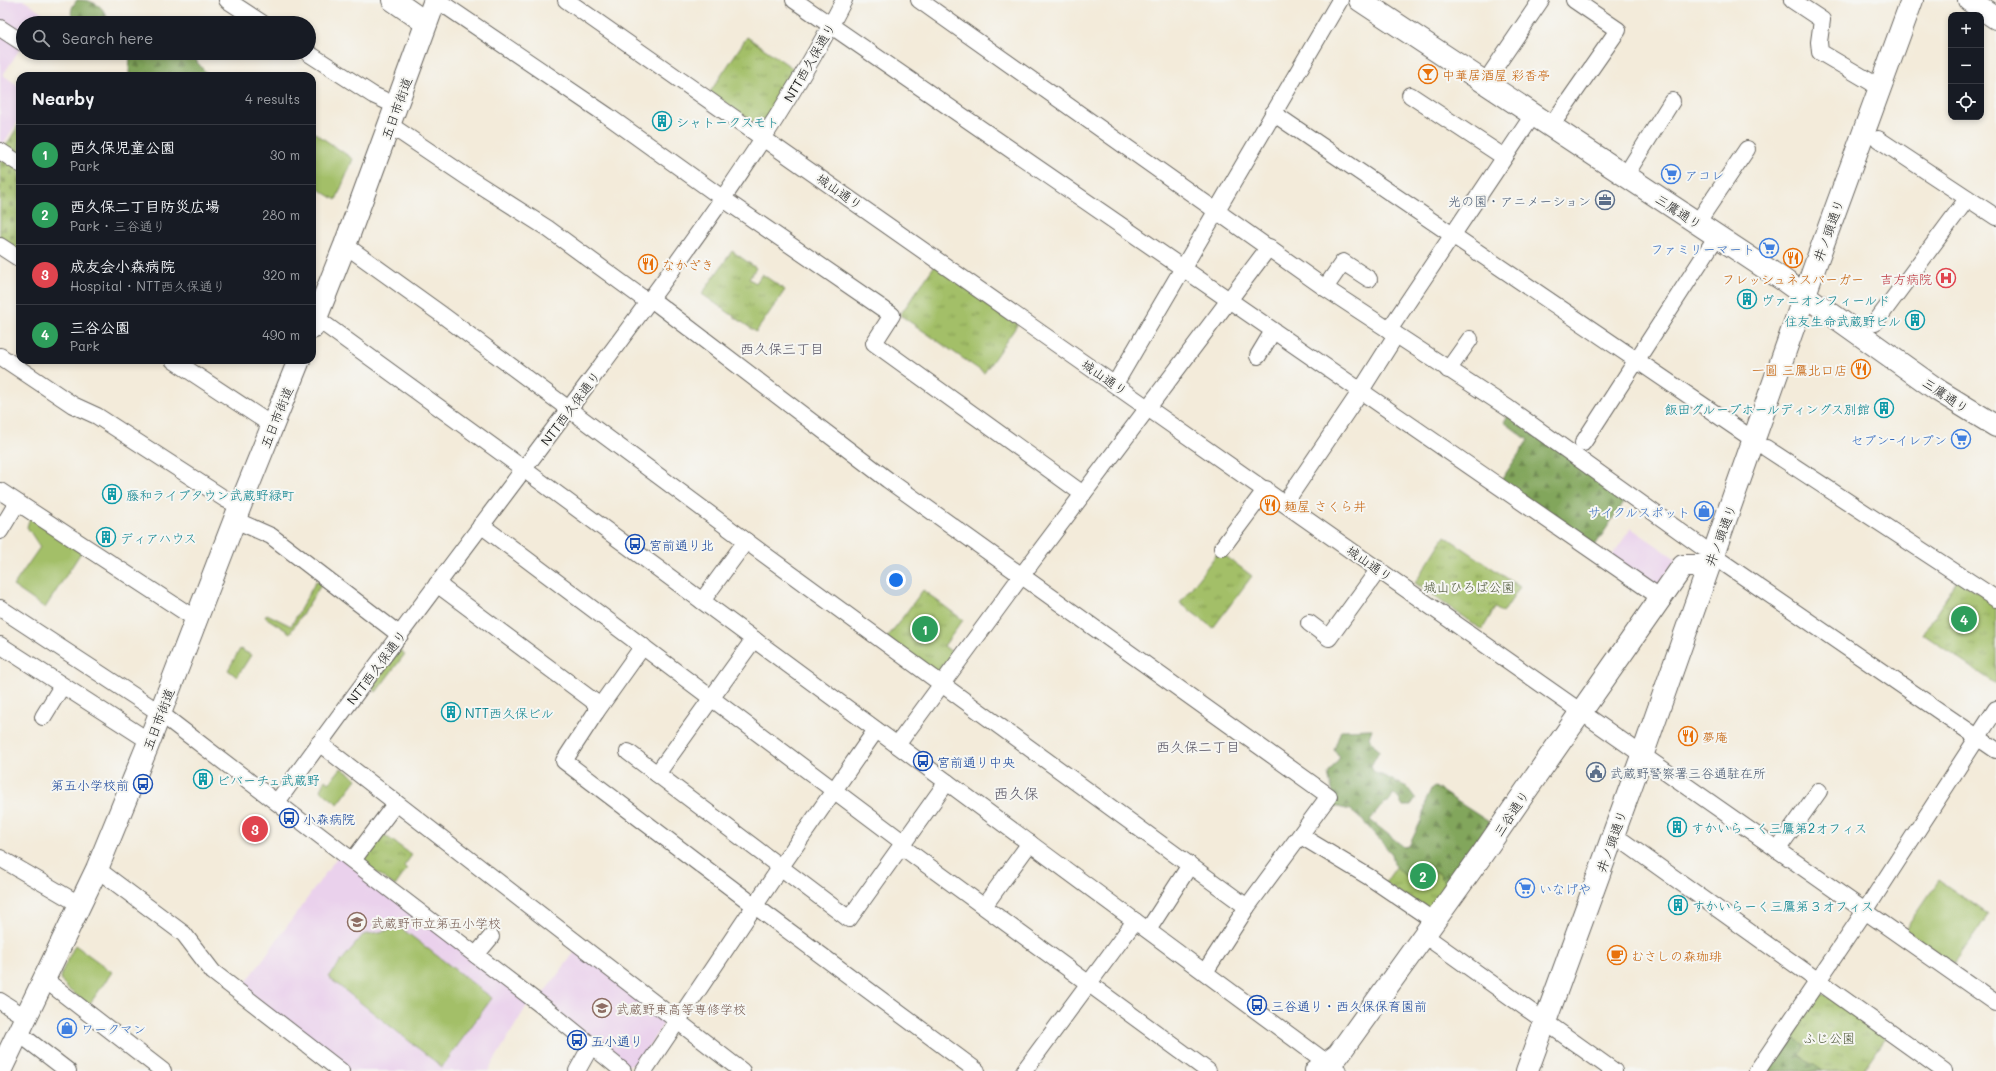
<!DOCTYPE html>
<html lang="en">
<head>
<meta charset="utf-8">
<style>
	:root { --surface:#171b24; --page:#242831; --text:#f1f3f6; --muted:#9ea1a6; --line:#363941; --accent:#0f766e }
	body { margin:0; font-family:Mali,"Klee One",sans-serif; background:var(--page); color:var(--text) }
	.controls { position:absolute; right:12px; top:12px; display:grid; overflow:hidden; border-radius:8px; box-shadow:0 2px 6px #0003 }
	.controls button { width:36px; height:36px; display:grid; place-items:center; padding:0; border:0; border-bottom:1px solid var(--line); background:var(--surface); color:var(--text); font:20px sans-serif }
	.you { position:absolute; left:896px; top:580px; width:14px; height:14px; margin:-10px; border:3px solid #fff; border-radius:50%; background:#1a73e8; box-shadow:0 0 0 6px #1a73e833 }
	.badge { display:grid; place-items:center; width:26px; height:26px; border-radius:50%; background:var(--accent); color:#fff; font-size:13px; font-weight:700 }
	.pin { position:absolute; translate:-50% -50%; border:2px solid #fff; box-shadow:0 1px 4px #0006 }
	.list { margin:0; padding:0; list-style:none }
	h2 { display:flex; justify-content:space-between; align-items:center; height:52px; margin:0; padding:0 16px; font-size:17px }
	h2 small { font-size:13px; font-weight:400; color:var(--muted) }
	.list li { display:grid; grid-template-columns:26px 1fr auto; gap:12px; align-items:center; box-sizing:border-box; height:60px; padding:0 16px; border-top:1px solid var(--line) }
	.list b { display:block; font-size:15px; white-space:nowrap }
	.list p { margin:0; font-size:13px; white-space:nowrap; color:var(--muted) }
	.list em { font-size:13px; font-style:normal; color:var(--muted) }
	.icon { flex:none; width:22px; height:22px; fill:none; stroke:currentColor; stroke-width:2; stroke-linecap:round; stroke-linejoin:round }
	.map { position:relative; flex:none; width:1996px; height:1071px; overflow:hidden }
	.search { position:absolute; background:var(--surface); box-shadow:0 2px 6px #0003; left:16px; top:16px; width:300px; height:44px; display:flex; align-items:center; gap:10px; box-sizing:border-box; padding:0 14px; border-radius:22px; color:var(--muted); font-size:15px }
	.panel { position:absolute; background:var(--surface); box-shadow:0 2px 6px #0003; left:16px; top:72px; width:300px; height:292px; border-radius:12px }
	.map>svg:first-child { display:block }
</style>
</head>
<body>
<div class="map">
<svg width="1996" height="1071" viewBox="0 0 1996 1071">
	<defs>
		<pattern id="grass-tufts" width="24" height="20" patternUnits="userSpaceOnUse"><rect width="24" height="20" fill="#a3bf67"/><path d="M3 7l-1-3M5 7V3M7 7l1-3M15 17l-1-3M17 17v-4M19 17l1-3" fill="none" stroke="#849a54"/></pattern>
		<pattern id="forest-firs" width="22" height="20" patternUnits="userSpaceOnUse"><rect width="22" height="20" fill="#82a65c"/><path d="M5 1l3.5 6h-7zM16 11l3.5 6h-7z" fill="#6a864b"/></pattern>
		<pattern id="cemetery-stones" width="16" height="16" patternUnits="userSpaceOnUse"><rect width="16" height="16" fill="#a3bf67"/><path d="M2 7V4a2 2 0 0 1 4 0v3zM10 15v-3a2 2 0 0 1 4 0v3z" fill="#849a54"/></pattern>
	</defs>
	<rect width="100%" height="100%" fill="#f6f6f2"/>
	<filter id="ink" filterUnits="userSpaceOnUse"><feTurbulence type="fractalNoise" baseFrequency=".025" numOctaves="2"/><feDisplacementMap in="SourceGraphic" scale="8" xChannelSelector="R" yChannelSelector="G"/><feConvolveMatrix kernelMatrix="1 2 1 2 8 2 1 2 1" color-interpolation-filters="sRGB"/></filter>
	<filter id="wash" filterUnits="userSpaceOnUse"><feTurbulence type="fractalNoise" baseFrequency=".012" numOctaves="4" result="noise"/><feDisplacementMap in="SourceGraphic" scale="16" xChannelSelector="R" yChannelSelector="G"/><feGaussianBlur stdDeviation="0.9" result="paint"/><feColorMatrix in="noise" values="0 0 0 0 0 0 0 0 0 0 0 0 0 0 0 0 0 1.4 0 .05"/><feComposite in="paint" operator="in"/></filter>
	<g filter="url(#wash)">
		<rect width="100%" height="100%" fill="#f3ebda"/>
		<g fill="#ead1ec">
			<path d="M0,0h23l20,13 -6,10h-14v21l-20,31 17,12v31l-18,28 -2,-1z"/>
			<path d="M1631,528l45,31 -20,30 -46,-30z"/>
			<path d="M338,856l191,146 -41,69h-140l-106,-83z"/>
			<path d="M577,949l87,69v5l-26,39 -12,4 -86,-68z"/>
		</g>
		<g fill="url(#grass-tufts)" stroke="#606e42">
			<path d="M747,37l47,32 -28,49 -11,5 -45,-31z"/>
			<path d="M732,251l24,17 -7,11 7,4 6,-9 23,16 -29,42 -54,-38z"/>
			<path d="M935,265l83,59 -34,49 -84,-58z"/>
			<path d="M1445,536l75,51 -17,26 -8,-5 -13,22 -67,-47z"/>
			<path d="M1219,551l33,25 -39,52 -33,-25z"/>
			<path d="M1958,579l38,25v80l-73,-50z"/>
			<path d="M923,590l40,30 -19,26 13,10 -14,19h-7l-49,-37z"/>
			<path d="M379,831l33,24 -8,11 3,3 -12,17 -34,-25z"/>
			<path d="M1416,838l44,32 -30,44 -45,-31z"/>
			<path d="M1818,994l8,1 60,42 -24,34h-97z"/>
		</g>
		<g fill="url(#forest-firs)" stroke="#4f613c">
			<path d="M77,0c17,0 28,6 32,23h-35c-4,-10 -4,-14 3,-23z"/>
			<path d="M130,53h65l2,9 12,14h-77l-3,-2z"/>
			<path d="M1509,413l119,83 -34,51 -94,-65 28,-42 -24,-18z"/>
			<path d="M1372,729l-3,9 10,13 -8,15 2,5 34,16 9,12 -5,7h-8l-5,-8 -5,-4 -3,7 -7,3 -13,16 34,27 5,-1 15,-32 2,-14 5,-11 4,-2 54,35 -1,17 -31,42 -13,1 -5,-9 -16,-4 -18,7 -11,-12 -2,-10 -30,-34 -12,-10 -16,-4c1,-12 -4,-20 -6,-32l12,-17 -6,-7 7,-20z"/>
			<path d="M1792,1036l13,9 -6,10 24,16h-55z"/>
		</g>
		<g fill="url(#cemetery-stones)" stroke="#606e42">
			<path d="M20,123v36l-16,-10z"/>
			<path d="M0,156l20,13v84l-20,-13z"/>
		</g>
		<g fill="#a3bf67" stroke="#606e42">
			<path d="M312,131l41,28 -17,41 -24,-15v-38l2,-3z"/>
			<path d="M30,517l52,34 -37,57 -32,-22 27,-39 -13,-20z"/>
			<path d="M316,581l7,1 -33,51 -25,-16 2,-3 24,12z"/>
			<path d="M240,649l11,6 -14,22 -9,-7z"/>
			<path d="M399,650l6,4 -29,38 -5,-4z"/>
			<path d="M341,768l16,11 -19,25 -18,-14 5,-10 4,3z"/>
			<path d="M1939,880l49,35 -34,49 -49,-34z"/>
			<path d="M401,928l91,70 -50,69 -114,-90 35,-42z"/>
			<path d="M75,945l37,27 -23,33c-35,-27 -34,-20 -14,-60z"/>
		</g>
	</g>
	<g filter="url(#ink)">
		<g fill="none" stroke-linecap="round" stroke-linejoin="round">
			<g stroke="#67645e" stroke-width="18">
				<g id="street">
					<path d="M227,0l35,23"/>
					<path d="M437,0l171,116 114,82 170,117 -18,28 209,151"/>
					<path d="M566,0l1430,1003"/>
					<path d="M794,0l867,598"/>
					<path d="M919,0l406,288 183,120 194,139"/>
					<path d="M1792,0l30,20 -3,22 1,10 61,36"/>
					<path d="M0,28l23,15"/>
					<path d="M308,53l65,42 24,11"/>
					<path d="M1492,72l49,-72"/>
					<path d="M1410,95l94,62"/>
					<path d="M1273,113l481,327"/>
					<path d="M1558,116l60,-86 -44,-30"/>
					<path d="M390,125l80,54 77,49 101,74"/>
					<path d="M1878,139l118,78"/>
					<path d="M0,151l20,13"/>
					<path d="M1632,165l40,-64"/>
					<path d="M1697,223l50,-74"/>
					<path d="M345,245l96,69 305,227 501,366"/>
					<path d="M0,246l20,13"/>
					<path d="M1325,288l18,-26 26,17"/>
					<path d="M651,299l237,181 441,316 -82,111 -42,65"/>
					<path d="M316,318l198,144 824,609"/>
					<path d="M1875,323l92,-124"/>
					<path d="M1389,330l144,-215"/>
					<path d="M0,356l73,49 24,11 128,83 15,7"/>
					<path d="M1258,356l15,-25"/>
					<path d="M173,360l100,66"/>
					<path d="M1448,370l22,-31"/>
					<path d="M1115,384l225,-384"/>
					<path d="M1583,443l134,-207"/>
					<path d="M1766,448l230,151"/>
					<path d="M0,491l188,123"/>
					<path d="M1285,503l75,-111 36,-57"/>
					<path d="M235,520l36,16 129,99"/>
					<path d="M481,525l423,318"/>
					<path d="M0,531l17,-28"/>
					<path d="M1222,548l44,-59"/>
					<path d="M1712,555l284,195"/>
					<path d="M437,584l159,119v9l-32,49 191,145 222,165"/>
					<path d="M702,601l44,-60"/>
					<path d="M0,608l160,105 394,302 69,56"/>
					<path d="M1309,623l20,15 50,-69"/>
					<path d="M0,645l149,96"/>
					<path d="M596,712l47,-66"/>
					<path d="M43,717l19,-31"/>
					<path d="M319,743l423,328"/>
					<path d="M897,745l125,-170 247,-328"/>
					<path d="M628,752l221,167 98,-137"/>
					<path d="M657,774l97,-135"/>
					<path d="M277,802c105,-147 216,-291 324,-436 87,-117 176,-236 243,-366"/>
					<path d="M1301,836l68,41 65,44"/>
					<path d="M1612,837l12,5 320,229"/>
					<path d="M901,846l307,225"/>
					<path d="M1777,850l42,-59"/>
					<path d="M0,858l79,46"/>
					<path d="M353,860l43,-57"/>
					<path d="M97,869l87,65 29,38 128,99"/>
					<path d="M984,906l46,-63"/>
					<path d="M1148,930l42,-65"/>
					<path d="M1424,935l190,136"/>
					<path d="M476,955l15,-18"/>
					<path d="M44,979l119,92"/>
					<path d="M0,1001l25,16"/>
					<path d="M25,1038l43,33"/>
					<path d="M577,1071l15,-27"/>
					<path d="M644,1071l136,-203 96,-138"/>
					<path d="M1024,1071l111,-150"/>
					<path d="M1757,1071l108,-160 131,-202"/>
				</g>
			</g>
			<g stroke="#67645e" stroke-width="24">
				<g id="secondary">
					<path d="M393,0l33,23"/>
					<path d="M1360,0l422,279 157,112 57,35"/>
					<path d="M1969,0l27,18"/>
					<path d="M1316,1071l22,-16 143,-199 44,-64 158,-226h25"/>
				</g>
			</g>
			<g stroke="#67645e" stroke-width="24">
				<g id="primary">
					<path d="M312,328l33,-83 90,-245"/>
					<path d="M0,1071l97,-202 50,-122 93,-241 59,-146"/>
					<path d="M1527,1071l115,-315 174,-493 96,-263"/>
				</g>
			</g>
			<use href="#street" stroke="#fff" stroke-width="16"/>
			<use href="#secondary" stroke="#fff" stroke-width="22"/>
			<use href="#primary" stroke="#fff" stroke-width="22"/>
		</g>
	</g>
	<defs>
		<g id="bar-ring" transform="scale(1)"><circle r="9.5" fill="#f6f6f2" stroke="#e8710a" stroke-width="1.5"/><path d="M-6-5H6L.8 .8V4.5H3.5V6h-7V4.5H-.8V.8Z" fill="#e8710a"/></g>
		<g id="building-ring" transform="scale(1)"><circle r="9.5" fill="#f6f6f2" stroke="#0f9aa8" stroke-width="1.5"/><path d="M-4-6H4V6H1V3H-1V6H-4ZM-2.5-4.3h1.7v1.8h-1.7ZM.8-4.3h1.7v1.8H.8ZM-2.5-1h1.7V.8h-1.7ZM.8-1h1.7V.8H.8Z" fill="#0f9aa8"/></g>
		<g id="supermarket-ring" transform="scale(1)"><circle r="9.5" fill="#f6f6f2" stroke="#3f7fe0" stroke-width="1.5"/><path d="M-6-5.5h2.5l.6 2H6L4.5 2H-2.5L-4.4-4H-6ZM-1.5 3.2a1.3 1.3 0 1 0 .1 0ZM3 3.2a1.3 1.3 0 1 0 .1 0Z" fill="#3f7fe0"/></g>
		<g id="office-ring" transform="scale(1)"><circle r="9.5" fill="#f6f6f2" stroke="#5c6f8a" stroke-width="1.5"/><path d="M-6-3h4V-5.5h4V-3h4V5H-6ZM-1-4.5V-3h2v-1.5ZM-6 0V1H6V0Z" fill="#5c6f8a"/></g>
		<g id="restaurant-ring" transform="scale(1)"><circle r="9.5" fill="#f6f6f2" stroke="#e8710a" stroke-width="1.5"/><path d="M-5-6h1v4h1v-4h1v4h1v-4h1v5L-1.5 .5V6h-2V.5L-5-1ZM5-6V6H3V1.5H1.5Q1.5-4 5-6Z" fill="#e8710a"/></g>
		<g id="hospital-ring" transform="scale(1)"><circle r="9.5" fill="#f6f6f2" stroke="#e0444e" stroke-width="1.5"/><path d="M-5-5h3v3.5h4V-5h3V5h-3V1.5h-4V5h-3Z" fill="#e0444e"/></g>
		<g id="shop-ring" transform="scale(1)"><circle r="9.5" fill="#f6f6f2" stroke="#3f7fe0" stroke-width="1.5"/><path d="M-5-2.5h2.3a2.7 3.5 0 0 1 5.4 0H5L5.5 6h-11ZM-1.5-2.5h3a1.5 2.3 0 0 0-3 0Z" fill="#3f7fe0"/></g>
		<g id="bus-ring" transform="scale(1)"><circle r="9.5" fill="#f6f6f2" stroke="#1a4fb4" stroke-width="1.5"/><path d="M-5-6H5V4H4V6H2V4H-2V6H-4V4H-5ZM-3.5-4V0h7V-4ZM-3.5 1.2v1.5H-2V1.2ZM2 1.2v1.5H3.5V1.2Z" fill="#1a4fb4"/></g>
		<g id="civic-ring" transform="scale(1)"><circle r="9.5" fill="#f6f6f2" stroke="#5c6f8a" stroke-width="1.5"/><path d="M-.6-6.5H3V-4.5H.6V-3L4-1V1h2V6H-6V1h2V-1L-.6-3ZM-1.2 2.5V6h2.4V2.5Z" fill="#5c6f8a"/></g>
		<g id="school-ring" transform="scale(1)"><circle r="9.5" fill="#f6f6f2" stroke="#8d6e63" stroke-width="1.5"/><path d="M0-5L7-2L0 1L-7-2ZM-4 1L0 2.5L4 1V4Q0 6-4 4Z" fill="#8d6e63"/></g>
		<g id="cafe-ring" transform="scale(1)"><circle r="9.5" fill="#f6f6f2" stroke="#e8710a" stroke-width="1.5"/><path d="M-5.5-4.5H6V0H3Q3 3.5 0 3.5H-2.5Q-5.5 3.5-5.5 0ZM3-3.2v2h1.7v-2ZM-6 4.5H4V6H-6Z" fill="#e8710a"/></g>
	</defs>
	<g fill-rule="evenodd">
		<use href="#bar-ring" x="1428" y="74"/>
		<use href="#building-ring" x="662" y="121"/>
		<use href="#supermarket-ring" x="1671" y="174"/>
		<use href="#office-ring" x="1605" y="200"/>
		<use href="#supermarket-ring" x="1769" y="248"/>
		<use href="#restaurant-ring" x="1793" y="258"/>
		<use href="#restaurant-ring" x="648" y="264"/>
		<use href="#hospital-ring" x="1946" y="278"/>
		<use href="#building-ring" x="1747" y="299"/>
		<use href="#building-ring" x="1915" y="320"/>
		<use href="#restaurant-ring" x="1861" y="369"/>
		<use href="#building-ring" x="1884" y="408"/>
		<use href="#supermarket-ring" x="1961" y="439"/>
		<use href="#building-ring" x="112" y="494"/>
		<use href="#restaurant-ring" x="1270" y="505"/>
		<use href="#shop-ring" x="1704" y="511"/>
		<use href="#building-ring" x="106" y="537"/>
		<use href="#bus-ring" x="635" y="544"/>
		<use href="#building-ring" x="451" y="712"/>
		<use href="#restaurant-ring" x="1688" y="736"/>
		<use href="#bus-ring" x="923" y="761"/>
		<use href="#civic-ring" x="1596" y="772"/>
		<use href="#building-ring" x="203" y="779"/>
		<use href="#bus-ring" x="143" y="784"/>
		<use href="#bus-ring" x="289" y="818"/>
		<use href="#building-ring" x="1677" y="827"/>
		<use href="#supermarket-ring" x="1525" y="888"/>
		<use href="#building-ring" x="1678" y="905"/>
		<use href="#school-ring" x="357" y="922"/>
		<use href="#cafe-ring" x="1617" y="955"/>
		<use href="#bus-ring" x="1257" y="1005"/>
		<use href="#school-ring" x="602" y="1008"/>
		<use href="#shop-ring" x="67" y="1028"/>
		<use href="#bus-ring" x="577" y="1040"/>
	</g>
	<g text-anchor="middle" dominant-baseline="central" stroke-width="4" stroke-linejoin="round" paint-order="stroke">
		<g font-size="13" fill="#1c1c1c" stroke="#f6f6f2">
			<text transform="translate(809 62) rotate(-60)">NTT西久保通り</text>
			<text transform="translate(396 108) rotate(-70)">五日市街道</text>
			<text transform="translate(840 191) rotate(35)">城山通り</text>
			<text transform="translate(1679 211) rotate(33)">三鷹通り</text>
			<text transform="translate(1828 230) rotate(-70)">井ノ頭通り</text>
			<text transform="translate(1105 377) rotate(35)">城山通り</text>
			<text transform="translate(1946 395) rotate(34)">三鷹通り</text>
			<text transform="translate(570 408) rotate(-53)">NTT西久保通り</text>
			<text transform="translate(276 417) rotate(-68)">五日市街道</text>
			<text transform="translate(1720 535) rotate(-69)">井ノ頭通り</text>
			<text transform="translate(1370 563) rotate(35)">城山通り</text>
			<text transform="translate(376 667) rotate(-53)">NTT西久保通り</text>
			<text transform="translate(158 719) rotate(-69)">五日市街道</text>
			<text transform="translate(1511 813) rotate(-56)">三谷通り</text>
			<text transform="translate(1611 841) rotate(-70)">井ノ頭通り</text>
		</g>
		<g font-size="13" fill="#c56008" stroke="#f6f6f2" text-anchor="start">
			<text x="1442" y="74">中華居酒屋 彩香亭</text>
			<text x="662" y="264">なかざき</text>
			<text x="1793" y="278" text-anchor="middle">フレッシュネスバーガー</text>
			<text x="1847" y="369" text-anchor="end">一圓 三鷹北口店</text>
			<text x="1284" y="505">麺屋 さくら井</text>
			<text x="1702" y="736">夢庵</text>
			<text x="1631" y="955">むさしの森珈琲</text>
		</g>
		<g font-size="13" fill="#0d838f" stroke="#f6f6f2" text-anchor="start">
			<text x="676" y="121">シャトークスモト</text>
			<text x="1761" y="299">ヴァニオンフィールド</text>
			<text x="1901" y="320" text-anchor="end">住友生命武蔵野ビル</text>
			<text x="1870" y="408" text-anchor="end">飯田グループホールディングス別館</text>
			<text x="126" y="494">藤和ライブタウン武蔵野緑町</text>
			<text x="120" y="537">ディアハウス</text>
			<text x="465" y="712">NTT西久保ビル</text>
			<text x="217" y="779">ビバーチェ武蔵野</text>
			<text x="1691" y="827">すかいらーく三鷹第2オフィス</text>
			<text x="1692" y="905">すかいらーく三鷹第３オフィス</text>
		</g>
		<g font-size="13" fill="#366cbe" stroke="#f6f6f2" text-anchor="start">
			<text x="1685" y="174">アコレ</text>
			<text x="1755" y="248" text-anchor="end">ファミリーマート</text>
			<text x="1947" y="439" text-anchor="end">セブン-イレブン</text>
			<text x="1690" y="511" text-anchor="end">サイクルスポット</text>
			<text x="1539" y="888">いなげや</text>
			<text x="81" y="1028">ワークマン</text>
		</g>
		<g font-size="13" fill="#4e5e75" stroke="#f6f6f2" text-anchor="end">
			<text x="1591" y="200">光の園・アニメーション</text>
			<text x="1610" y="772" text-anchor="start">武蔵野警察署三谷通駐在所</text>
		</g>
		<g font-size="13" fill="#be3a42" stroke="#f6f6f2" text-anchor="end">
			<text x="1932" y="278">吉方病院</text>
		</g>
		<g font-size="13" fill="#164399" stroke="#f6f6f2" text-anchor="start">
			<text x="649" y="544">宮前通り北</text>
			<text x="937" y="761">宮前通り中央</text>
			<text x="129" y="784" text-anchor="end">第五小学校前</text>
			<text x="303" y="818">小森病院</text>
			<text x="1271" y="1005">三谷通り・西久保保育園前</text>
			<text x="591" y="1040">五小通り</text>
		</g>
		<g font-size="13" fill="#4b5536" stroke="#f6f6f2">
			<text x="1469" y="586">城山ひろば公園</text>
			<text x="1829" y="1037">ふじ公園</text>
		</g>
		<g font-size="13" fill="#785e54" stroke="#f6f6f2" text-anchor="start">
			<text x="371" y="922">武蔵野市立第五小学校</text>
			<text x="616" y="1008">武蔵野東高等専修学校</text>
		</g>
		<g font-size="14" fill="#565363" stroke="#f6f6f2">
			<text x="782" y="348">西久保三丁目</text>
			<text x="1198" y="746">西久保二丁目</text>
		</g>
		<g font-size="15" fill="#565363" stroke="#f6f6f2">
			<text x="1016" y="793">西久保</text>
		</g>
	</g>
</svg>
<div class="controls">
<button>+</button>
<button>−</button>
<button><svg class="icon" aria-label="locate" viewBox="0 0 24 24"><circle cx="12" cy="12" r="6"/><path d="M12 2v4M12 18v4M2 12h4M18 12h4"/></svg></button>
</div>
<div class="you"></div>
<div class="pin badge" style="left:925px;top:629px;background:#2e9e5b">1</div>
<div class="pin badge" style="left:1423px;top:876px;background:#2e9e5b">2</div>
<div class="pin badge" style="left:255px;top:829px;background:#e0444e">3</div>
<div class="pin badge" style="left:1964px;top:619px;background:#2e9e5b">4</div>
<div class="search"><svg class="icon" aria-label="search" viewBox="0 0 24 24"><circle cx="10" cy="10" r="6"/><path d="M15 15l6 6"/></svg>Search here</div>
<section class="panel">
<h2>Nearby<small>4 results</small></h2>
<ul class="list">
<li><span class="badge" style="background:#2e9e5b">1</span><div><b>西久保児童公園</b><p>Park</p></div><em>30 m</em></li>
<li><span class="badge" style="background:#2e9e5b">2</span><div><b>西久保二丁目防災広場</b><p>Park · 三谷通り</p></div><em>280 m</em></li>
<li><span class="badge" style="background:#e0444e">3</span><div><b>成友会小森病院</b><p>Hospital · NTT西久保通り</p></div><em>320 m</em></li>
<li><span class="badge" style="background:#2e9e5b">4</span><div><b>三谷公園</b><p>Park</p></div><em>490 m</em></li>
</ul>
</section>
</div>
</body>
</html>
